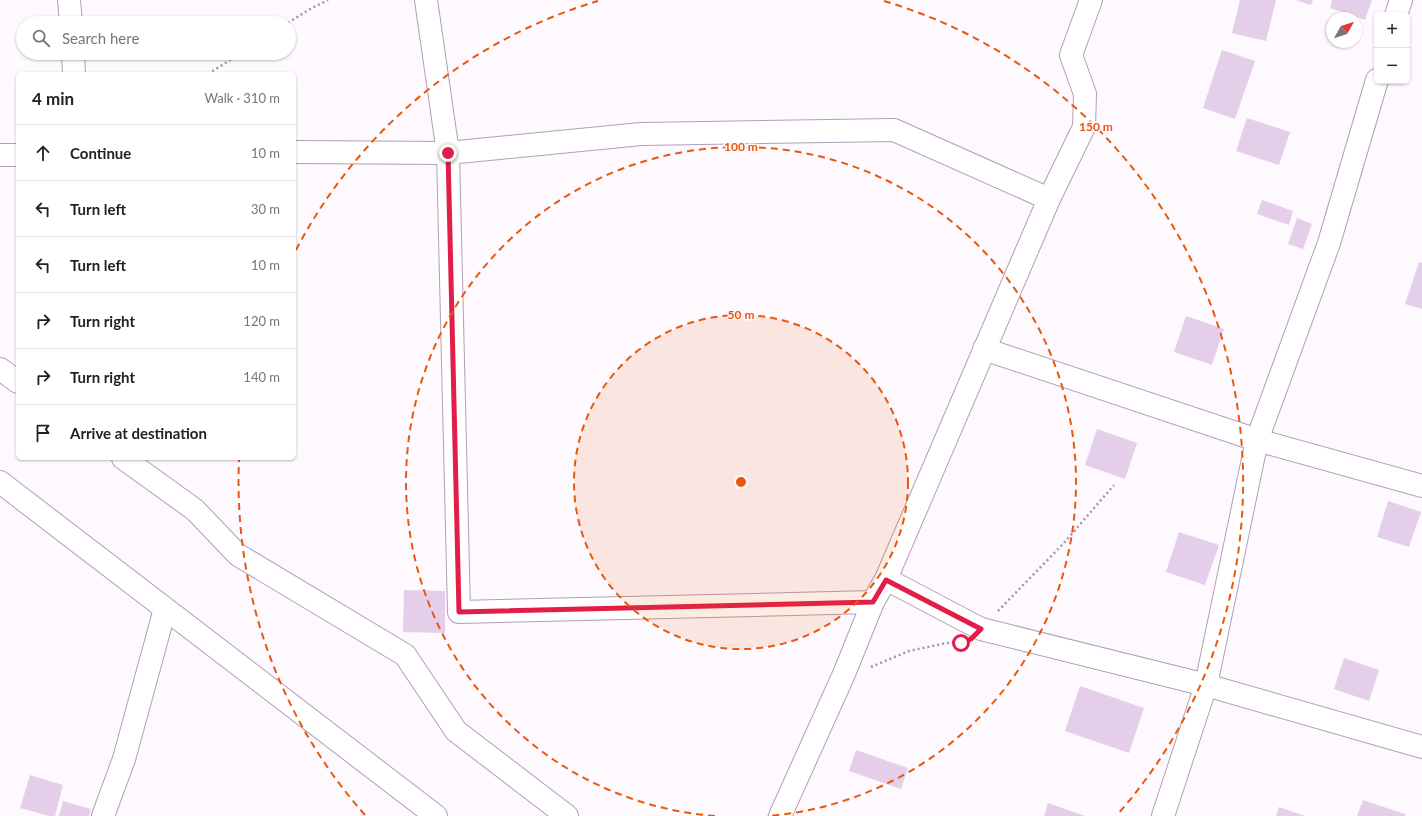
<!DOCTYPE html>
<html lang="en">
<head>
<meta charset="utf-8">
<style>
	:root { --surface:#fff; --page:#f2f2f2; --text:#222; --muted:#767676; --line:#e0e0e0 }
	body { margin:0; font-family:Lato,sans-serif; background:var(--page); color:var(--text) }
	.controls { position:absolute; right:12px; top:12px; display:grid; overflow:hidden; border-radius:6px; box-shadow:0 1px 3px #0004 }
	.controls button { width:36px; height:36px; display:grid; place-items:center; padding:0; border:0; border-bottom:1px solid var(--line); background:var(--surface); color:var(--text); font:20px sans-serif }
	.compass { position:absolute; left:1326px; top:12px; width:36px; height:36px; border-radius:50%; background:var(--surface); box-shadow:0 1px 3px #0004; rotate:51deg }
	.stop { position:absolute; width:12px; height:12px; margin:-9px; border:3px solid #e11d48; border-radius:50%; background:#fff }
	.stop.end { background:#e11d48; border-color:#fff; box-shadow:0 1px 4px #0008 }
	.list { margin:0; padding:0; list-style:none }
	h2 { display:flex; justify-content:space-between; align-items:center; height:52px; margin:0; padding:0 16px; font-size:17px }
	h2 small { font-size:13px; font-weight:400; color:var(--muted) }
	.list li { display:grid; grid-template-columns:26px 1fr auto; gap:12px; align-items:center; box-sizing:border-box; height:56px; padding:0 16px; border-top:1px solid var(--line) }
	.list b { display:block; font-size:15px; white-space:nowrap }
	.list em { font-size:13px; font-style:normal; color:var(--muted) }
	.icon { flex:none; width:22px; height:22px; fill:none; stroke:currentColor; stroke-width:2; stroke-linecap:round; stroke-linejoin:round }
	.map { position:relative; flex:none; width:1422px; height:816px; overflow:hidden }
	.search { position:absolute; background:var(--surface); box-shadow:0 1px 3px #0004; left:16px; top:16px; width:280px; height:44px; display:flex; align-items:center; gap:10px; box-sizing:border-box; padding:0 14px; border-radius:22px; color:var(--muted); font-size:15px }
	.panel { position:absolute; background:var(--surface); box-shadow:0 1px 3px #0004; left:16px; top:72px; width:280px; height:388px; border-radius:6px }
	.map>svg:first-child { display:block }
</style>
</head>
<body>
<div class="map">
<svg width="1422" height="816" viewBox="0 0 1422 816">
	<rect width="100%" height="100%" fill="#fdf9fe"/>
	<g fill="#e4ceea">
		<path d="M1240,0h36l-10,41 -34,-8z"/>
		<path d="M1296,0h17l-2,5z"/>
		<path d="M1332,0h40l-7,20 -35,-12z"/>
		<path d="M1222,50l33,11 -20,58 -32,-11z"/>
		<path d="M1247,118l43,14 -11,33 -43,-14z"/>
		<path d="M1262,200l31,11 -4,14 -32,-11z"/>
		<path d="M1297,218l15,6 -9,25 -15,-5z"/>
		<path d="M1419,262l3,1v46l-17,-5z"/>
		<path d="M1186,316l38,13 -12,36 -38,-13z"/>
		<path d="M1097,429l40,14 -12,36 -40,-14z"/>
		<path d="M1388,501l33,11 -12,35 -32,-10z"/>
		<path d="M1179,532l40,13 -14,40 -39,-13z"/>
		<path d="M404,590l41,1v42l-42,-1z"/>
		<path d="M1344,658l35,12 -10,31 -35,-12z"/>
		<path d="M1080,686l64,22 -15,45 -64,-22z"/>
		<path d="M856,750l52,18 -7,21 -52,-18z"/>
		<path d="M30,775l33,10 -8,31h-6l-29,-8z"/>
		<path d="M1363,800l42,14v2h-48z"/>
		<path d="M63,801l28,8 -2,7h-30z"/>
		<path d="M1048,803l37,13h-41z"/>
		<path d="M1279,807l26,9h-29z"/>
	</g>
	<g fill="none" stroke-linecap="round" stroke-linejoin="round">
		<g stroke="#b39eb8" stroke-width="24">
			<g id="minor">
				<path d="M69,0l2,23"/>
				<path d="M426,0l22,153 11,459 414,-10"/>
				<path d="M1396,15l5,-15"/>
				<path d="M73,53l1,21"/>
				<path d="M294,152l154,1 193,-19 253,-4 155,69"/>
				<path d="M0,155h18"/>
				<path d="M984,349l273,91 165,46"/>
				<path d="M0,369l18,13"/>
				<path d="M123,458l72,52 43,45 167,100 51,76 111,85"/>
				<path d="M0,482l436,334"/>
				<path d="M886,579l95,50 225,56 216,62"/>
				<path d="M103,816l21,-57 41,-150"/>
				<path d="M780,816l64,-142 29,-72 13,-23 163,-380 35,-72 1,-33 -14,-39 20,-55"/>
				<path d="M1163,816l43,-131 51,-245 72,-197 48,-163"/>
			</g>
		</g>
		<g stroke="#9e98a0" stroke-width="2.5" stroke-dasharray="2 3" stroke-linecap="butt">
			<path d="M288,23l22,-14 18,-9"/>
			<path d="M208,74l33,-21"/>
			<path d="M998,611l65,-67 51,-59"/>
			<path d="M871,667l38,-16 37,-8h12"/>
		</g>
		<use href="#minor" stroke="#fff" stroke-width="22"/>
	</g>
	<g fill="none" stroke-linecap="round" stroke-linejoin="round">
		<path stroke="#e11d48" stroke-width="5" d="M448,153l11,459 414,-10 13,-22 95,49 -10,10 -10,4"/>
	</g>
	<circle cx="741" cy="482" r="167" fill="#e8590c" fill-opacity=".12"/>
	<g fill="none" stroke="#e8590c" stroke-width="2" stroke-dasharray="7 5">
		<circle cx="741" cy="482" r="167"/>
		<path d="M715 816A335 335 0 1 1 767 816"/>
		<path d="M365 815A502 502 0 0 1 239 460M296 250A502 502 0 0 1 598 1M884 1A502 502 0 0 1 1117 815"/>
	</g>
	<circle cx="741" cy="482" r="6" fill="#e8590c" stroke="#fdf9fe" stroke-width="2"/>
	<g font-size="12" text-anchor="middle" font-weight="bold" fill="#e8590c" stroke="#fdf9fe" stroke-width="3" stroke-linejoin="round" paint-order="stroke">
		<text x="1096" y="131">150 m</text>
		<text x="741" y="151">100 m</text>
		<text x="741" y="319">50 m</text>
	</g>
</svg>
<div class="controls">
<button>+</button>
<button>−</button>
</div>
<svg class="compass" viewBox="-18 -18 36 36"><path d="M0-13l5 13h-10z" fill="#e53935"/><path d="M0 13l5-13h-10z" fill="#767676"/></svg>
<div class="stop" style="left:961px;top:643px"></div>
<div class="stop end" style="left:448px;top:153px"></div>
<div class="search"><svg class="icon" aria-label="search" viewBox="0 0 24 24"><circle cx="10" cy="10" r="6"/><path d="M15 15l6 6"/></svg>Search here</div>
<section class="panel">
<h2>4 min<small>Walk · 310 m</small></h2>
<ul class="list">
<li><svg class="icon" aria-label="ahead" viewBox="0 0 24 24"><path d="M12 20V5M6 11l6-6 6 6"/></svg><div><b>Continue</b></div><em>10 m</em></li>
<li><svg class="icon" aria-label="left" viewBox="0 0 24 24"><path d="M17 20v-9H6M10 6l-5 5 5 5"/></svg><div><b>Turn left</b></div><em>30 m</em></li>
<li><svg class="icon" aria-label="left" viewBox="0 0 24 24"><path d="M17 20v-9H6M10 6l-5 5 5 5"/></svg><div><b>Turn left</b></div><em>10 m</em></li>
<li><svg class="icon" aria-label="right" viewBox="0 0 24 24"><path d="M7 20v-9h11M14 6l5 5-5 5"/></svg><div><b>Turn right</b></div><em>120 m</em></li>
<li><svg class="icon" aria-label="right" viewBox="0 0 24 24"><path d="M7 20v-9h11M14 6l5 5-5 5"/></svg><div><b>Turn right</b></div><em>140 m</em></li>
<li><svg class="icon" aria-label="arrive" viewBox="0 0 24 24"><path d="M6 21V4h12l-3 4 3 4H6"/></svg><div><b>Arrive at destination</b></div></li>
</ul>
</section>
</div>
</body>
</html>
